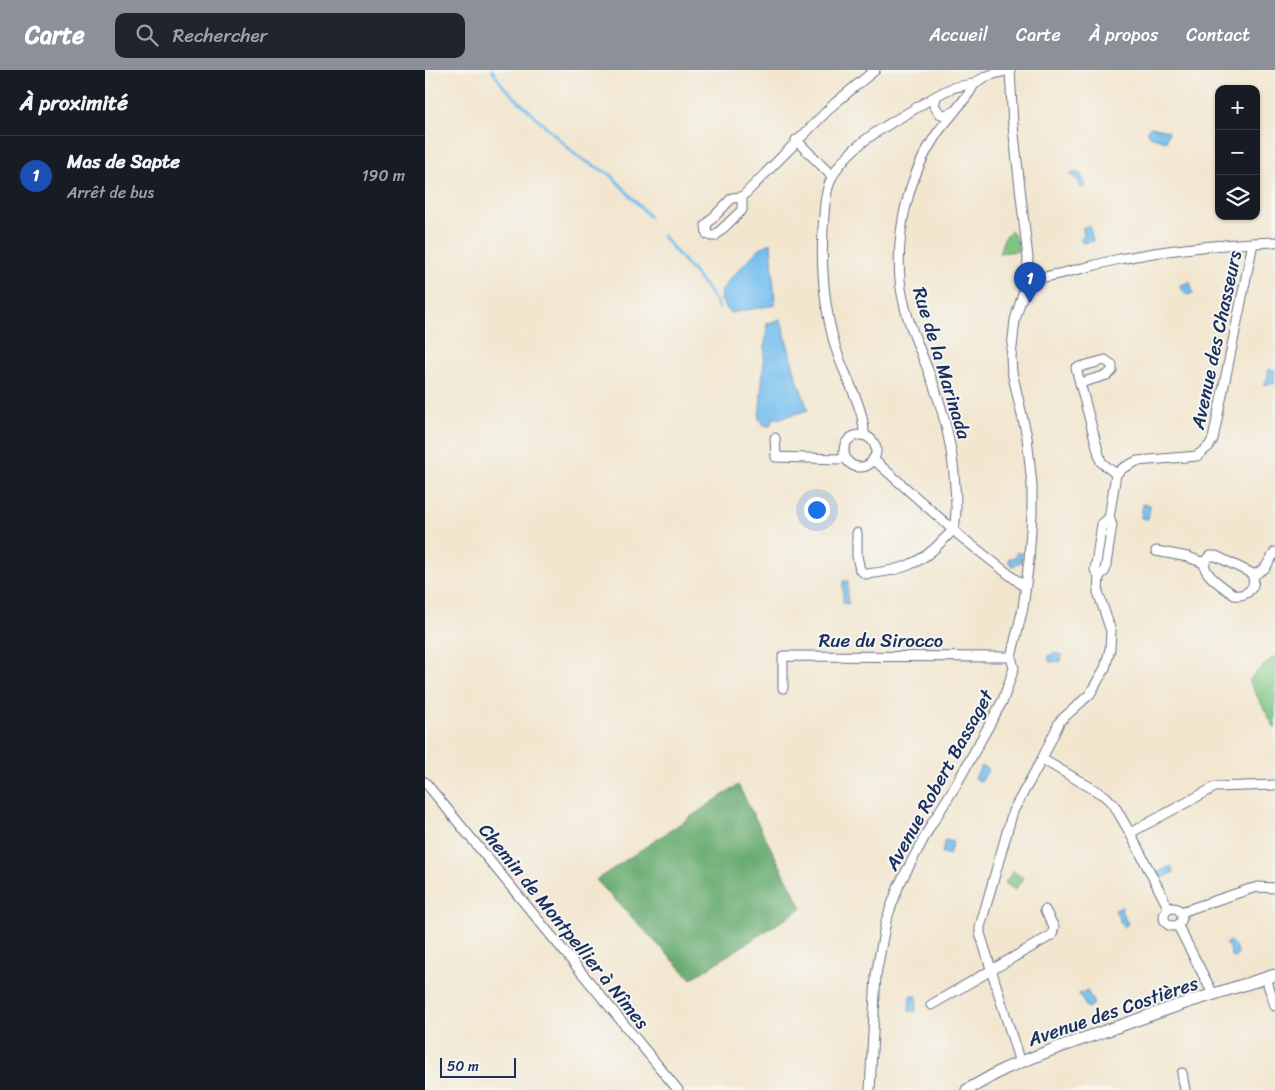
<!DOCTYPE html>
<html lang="fr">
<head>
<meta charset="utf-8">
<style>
	:root { --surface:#171b24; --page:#20242c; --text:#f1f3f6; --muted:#9ea1a6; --line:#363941; --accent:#8c9099 }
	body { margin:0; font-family:Sriracha,sans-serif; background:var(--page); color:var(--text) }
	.controls { position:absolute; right:15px; top:15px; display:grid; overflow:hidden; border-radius:10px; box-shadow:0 1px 4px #0004 }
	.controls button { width:45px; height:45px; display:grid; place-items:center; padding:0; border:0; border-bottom:1px solid var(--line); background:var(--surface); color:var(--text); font:25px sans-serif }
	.scale { position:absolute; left:15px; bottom:12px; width:76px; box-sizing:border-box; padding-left:5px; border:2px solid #1b2f5e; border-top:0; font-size:14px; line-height:18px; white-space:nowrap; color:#1b2f5e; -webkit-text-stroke:4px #f6f6f2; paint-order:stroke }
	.you { position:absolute; left:391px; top:439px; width:18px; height:18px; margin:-12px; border:4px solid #fff; border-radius:50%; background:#1a73e8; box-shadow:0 0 0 8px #1a73e833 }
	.badge { display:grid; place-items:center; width:32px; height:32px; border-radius:50%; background:var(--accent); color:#fff; font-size:16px; font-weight:700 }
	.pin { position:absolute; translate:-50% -41px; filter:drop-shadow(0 1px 2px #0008) }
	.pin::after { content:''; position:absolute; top:26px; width:18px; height:15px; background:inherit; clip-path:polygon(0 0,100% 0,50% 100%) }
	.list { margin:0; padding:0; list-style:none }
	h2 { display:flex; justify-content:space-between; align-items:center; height:65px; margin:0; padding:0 20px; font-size:21px }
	h2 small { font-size:16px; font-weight:400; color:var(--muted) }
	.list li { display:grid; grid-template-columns:32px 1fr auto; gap:15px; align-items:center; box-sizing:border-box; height:80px; padding:0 20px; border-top:1px solid var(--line) }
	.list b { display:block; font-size:19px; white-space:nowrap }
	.list p { margin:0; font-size:16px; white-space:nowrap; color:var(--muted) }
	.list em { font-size:16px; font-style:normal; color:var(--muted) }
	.icon { flex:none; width:28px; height:28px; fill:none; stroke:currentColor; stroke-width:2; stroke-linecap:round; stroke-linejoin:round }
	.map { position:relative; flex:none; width:850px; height:1020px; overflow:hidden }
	header { display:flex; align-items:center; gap:30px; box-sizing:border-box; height:70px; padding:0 25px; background:var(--accent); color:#fff }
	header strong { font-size:24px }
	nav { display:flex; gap:28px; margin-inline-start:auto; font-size:18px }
	.search { width:350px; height:45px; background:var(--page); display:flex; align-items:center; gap:12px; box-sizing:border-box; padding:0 18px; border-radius:10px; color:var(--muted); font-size:19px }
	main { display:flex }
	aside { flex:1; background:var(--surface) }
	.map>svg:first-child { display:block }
</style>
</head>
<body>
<header>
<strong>Carte</strong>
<div class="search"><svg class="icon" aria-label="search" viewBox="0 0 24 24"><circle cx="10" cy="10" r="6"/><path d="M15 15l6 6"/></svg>Rechercher</div>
<nav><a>Accueil</a><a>Carte</a><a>À propos</a><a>Contact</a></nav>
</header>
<main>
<aside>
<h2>À proximité<small></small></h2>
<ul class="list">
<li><span class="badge" style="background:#1a4fb4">1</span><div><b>Mas de Sapte</b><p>Arrêt de bus</p></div><em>190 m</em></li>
</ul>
</aside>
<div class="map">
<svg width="850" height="1020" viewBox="0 0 850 1020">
	<rect width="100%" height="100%" fill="#f6f6f2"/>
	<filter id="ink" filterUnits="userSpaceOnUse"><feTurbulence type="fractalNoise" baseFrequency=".02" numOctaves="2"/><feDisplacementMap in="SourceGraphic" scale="10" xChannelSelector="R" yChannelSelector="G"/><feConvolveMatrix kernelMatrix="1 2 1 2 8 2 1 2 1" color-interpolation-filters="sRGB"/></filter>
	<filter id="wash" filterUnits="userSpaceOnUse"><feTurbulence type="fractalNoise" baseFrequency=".0096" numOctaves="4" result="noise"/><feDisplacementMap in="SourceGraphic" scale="20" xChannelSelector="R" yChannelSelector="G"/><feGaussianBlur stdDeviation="1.12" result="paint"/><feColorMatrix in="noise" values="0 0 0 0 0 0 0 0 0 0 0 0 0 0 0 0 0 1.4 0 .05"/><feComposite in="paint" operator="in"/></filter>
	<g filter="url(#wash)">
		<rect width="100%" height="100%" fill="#f2e6cf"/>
		<g fill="#7fc681" stroke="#4d7a70">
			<path d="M586,161c6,6 7,13 7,20l-19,2 5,-15z"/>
			<path d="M850,586v73l-26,-48 5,-7z"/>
			<path d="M588,801l10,7 -8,12 -10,-7z"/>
		</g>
		<path fill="#67ab6f" stroke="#416d66" d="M313,715l64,123 -111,71 -95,-99z"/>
		<g fill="#75bfee" stroke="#4877a6">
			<path d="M726,57l18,4 -3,10 -17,-5 -2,-6z"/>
			<path d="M648,102l6,1 6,8v6h-5l-2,-7 -8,-5z"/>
			<path d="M665,156l3,15 -11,2 -1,-6h3l-1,-10z"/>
			<path d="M346,173l4,62 -45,8 -9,-13 1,-10 8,-11 30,-31z"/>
			<path d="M765,212l3,11 -6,2 -6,-7 -1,-3z"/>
			<path d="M356,250l15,56 12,34 -27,8h-7l-4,8 -6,-1 -5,-6 8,-96z"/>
			<path d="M844,299l6,1 -1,14 -4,-1 -1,1h-5l3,-5z"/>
			<path d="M718,434l7,1 -2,14 -7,-1z"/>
			<path d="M591,483h6l-1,9 -8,4 -4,-3v-5h6z"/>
			<path d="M418,511h5v23l-5,-1z"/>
			<path d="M629,583l8,2 -1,6 -11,1 -2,-6z"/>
			<path d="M556,697h3l4,3 -7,12 -6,-4z"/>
			<path d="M520,770l8,2 -4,13 -7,-2z"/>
			<path d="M746,796l3,6 -13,7 -3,-7z"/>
			<path d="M697,837l1,1 -2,2 7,14 -5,3 -8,-17z"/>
			<path d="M804,871c5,2 10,10 9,14l-3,3 -4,-2 -1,-8 -4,-3v-2z"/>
			<path d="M662,920l7,14 -7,4 -8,-14z"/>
			<path d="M485,926h7l-1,15h-7z"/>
		</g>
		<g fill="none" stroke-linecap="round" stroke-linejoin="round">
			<g stroke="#75bfee" stroke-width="3">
				<path d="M67,0l11,16 75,71 33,18 38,41"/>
				<path d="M238,166c18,24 42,45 56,72"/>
			</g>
		</g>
	</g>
	<g filter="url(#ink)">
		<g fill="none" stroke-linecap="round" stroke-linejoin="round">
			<g stroke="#666f86" stroke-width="11">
				<g id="street">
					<path d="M511,28l-2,7 5,8 5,2 9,-3"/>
					<path d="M371,70l36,36"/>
					<path d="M317,127v13l-27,26h-4l-4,-2 -1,-9 26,-27 10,-1 92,-93 41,-34"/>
					<path d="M602,210c31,-4 62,-14 93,-21 50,-10 103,-15 155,-17"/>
					<path d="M655,313l27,-8 5,-4v-6l-7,-5 -29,8 25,94 15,12"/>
					<path d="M439,365c1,-27 -20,-59 -28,-86 -13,-44 -16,-89 -12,-135 1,-12 2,-25 8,-37 14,-28 48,-48 74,-63 14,-8 31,-20 46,-26 7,-2 15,-3 22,-4"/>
					<circle cx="435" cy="381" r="16"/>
					<path d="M350,368l1,19 63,2 6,-3"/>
					<path d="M448,389l87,77 65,51"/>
					<path d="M432,463v23l3,14 6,4c32,-3 55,-9 77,-34 3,-3 8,-7 10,-11 4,-10 3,-31 2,-42 -2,-40 -12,-79 -27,-117 -12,-30 -25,-58 -28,-90 -4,-52 9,-106 38,-148 10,-13 21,-25 31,-39 2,-2 3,-7 6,-9 8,-9 24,-11 35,-14"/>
					<path d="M731,481l32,6 16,6"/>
					<path d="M785,486h6l35,17c8,13 -4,24 -17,22 -10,-8 -42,-26 -24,-39z"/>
					<path d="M674,506l6,-5 7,-46 -3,-7 7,-44 7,-6 14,-7 60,-5 12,-10 4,-7 40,-196"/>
					<path d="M828,506l12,-8 10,-16"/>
					<path d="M358,618v-32l228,1"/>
					<path d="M617,689l63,37 9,9 16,28"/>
					<path d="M0,712l253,308"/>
					<circle cx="748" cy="847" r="9"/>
					<path d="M744,839l-39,-76 85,-46 60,-2"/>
					<path d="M756,842l69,-23 8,-2 17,1"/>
					<path d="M753,856l35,68"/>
					<path d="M841,908l9,28"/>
					<path d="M506,935l121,-70 2,-8 -9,-17"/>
					<path d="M595,993l-40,-130v-6l33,-116 29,-52 18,-38 30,-27 15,-26 5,-19 1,-18 -13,-39 1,-16 -4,-6 7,-46 7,-6"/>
					<path d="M757,1003l3,17"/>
					<path d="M445,1020l6,-115 10,-54 13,-36 32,-60 25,-40 47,-85 11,-32 -3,-11 12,-49 6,-48 3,-46v-29l-5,-48 -15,-65 -1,-15 4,-37 12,-40 1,-22 -15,-132 -3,-56"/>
				</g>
			</g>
			<g stroke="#666f86" stroke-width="13">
				<path id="secondary" d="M542,1020l37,-21 50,-20 128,-45 93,-29"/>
			</g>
			<use href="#street" stroke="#fff" stroke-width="9"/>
			<use href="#secondary" stroke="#fff" stroke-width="11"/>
		</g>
	</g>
	<g text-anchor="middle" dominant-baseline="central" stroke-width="4" stroke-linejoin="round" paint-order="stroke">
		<g font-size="19" fill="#1b2f5e" stroke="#f6f6f2">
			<text transform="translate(791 270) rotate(-78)">Avenue des Chasseurs</text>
			<text transform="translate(517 293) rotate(73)">Rue de la Marinada</text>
			<text x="456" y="570">Rue du Sirocco</text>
			<text transform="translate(514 710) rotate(-61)">Avenue Robert Bassaget</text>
			<text transform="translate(139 856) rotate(51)">Chemin de Montpellier à Nîmes</text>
			<text transform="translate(688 941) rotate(-19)">Avenue des Costières</text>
		</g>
	</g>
</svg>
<div class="controls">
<button>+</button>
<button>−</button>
<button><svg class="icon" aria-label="layers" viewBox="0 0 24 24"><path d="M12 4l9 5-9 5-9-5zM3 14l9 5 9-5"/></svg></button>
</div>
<div class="scale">50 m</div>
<div class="you"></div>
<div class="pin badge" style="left:605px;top:233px;background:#1a4fb4">1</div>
</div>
</main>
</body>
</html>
